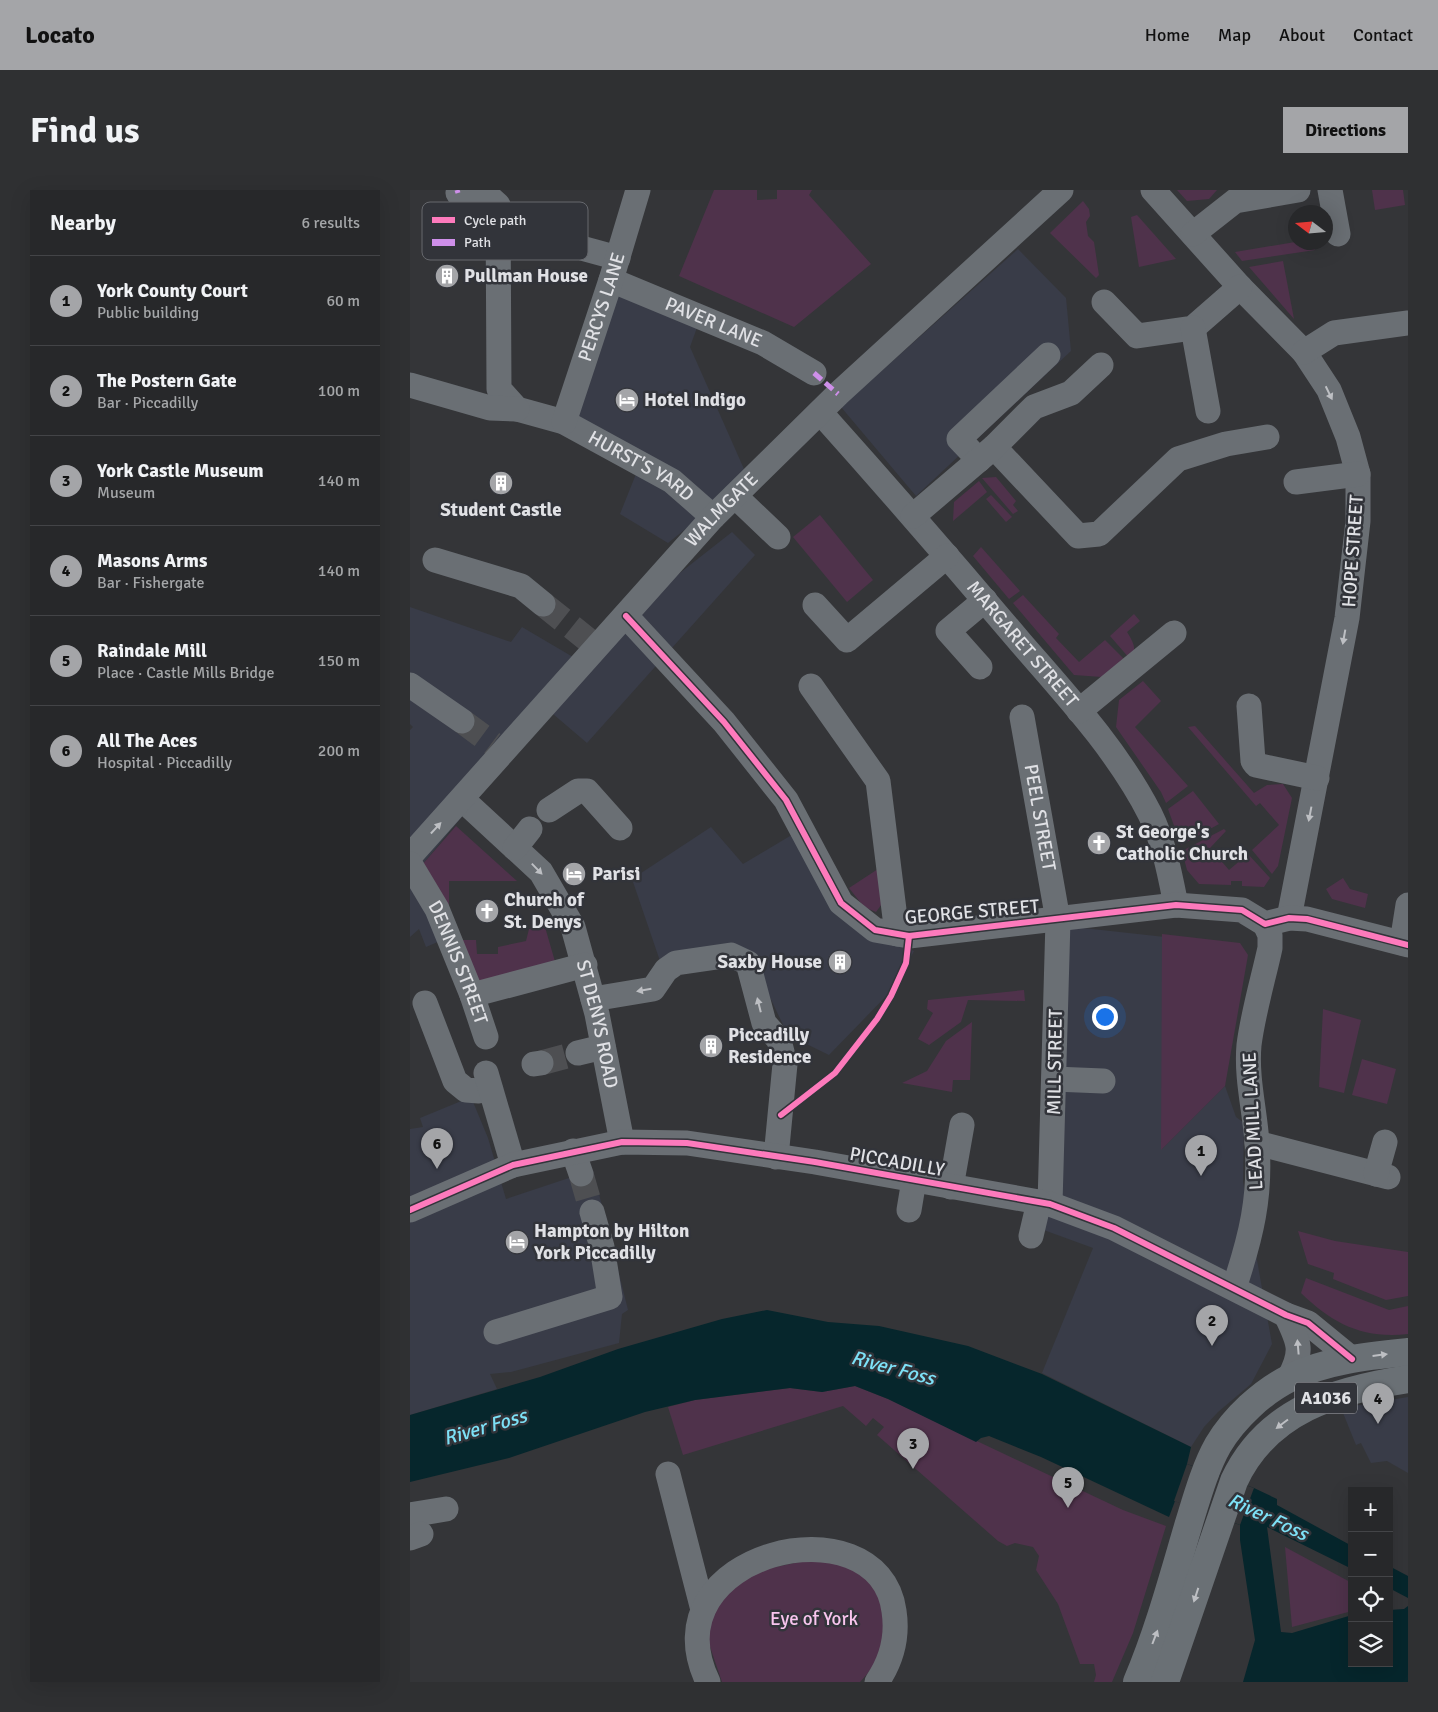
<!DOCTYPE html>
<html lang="en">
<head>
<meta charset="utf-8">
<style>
	:root { --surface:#27282a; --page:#2f3032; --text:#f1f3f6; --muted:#a4a6a8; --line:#434447; --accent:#a4a5a8 }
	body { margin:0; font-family:Signika,sans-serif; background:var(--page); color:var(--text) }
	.controls { position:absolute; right:15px; bottom:15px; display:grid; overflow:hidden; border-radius:0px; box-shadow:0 5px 20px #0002 }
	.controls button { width:45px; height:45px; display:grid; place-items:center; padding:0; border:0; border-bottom:1px solid var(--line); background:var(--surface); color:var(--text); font:25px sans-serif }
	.compass { position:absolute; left:878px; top:15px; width:45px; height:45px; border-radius:50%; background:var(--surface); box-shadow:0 5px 20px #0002; rotate:286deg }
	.you { position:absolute; left:694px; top:826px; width:18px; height:18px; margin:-12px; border:4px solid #fff; border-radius:50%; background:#1a73e8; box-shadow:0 0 0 8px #1a73e833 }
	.badge { display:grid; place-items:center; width:32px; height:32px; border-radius:50%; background:var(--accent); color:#111; font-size:16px; font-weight:700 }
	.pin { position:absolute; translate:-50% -41px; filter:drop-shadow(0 1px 2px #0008) }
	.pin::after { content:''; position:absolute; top:26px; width:18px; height:15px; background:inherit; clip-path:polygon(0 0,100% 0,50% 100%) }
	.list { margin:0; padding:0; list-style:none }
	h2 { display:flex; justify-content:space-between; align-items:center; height:65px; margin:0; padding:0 20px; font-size:21px }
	h2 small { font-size:16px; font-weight:400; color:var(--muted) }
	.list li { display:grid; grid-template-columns:32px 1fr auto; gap:15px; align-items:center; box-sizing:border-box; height:90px; padding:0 20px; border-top:1px solid var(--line) }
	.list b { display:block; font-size:19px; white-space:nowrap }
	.list p { margin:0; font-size:16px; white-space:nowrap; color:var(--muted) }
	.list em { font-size:16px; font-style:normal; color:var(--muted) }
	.icon { flex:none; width:28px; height:28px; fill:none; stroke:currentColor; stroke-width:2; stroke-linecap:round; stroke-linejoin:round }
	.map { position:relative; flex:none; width:998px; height:1492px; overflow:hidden; border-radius:0px }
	header { display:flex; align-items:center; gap:30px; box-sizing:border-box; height:70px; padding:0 25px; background:var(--accent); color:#111 }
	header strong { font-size:24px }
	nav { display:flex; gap:28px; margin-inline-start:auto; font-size:18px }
	.intro { display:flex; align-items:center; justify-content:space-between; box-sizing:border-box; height:120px; padding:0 30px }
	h1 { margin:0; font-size:35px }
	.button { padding:12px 22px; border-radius:0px; background:var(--accent); color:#111; font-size:18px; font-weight:700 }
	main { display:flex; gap:30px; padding:0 30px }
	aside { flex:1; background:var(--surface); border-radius:0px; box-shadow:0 5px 20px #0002 }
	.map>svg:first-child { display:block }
</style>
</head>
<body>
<header>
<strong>Locato</strong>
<nav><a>Home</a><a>Map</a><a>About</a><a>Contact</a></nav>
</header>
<div class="intro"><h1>Find us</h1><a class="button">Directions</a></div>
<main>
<aside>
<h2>Nearby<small>6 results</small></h2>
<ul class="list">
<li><span class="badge">1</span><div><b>York County Court</b><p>Public building</p></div><em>60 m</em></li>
<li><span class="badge">2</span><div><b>The Postern Gate</b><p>Bar · Piccadilly</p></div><em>100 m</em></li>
<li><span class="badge">3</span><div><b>York Castle Museum</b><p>Museum</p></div><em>140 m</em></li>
<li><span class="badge">4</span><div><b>Masons Arms</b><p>Bar · Fishergate</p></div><em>140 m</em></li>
<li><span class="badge">5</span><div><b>Raindale Mill</b><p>Place · Castle Mills Bridge</p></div><em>150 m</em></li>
<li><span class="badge">6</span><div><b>All The Aces</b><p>Hospital · Piccadilly</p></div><em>200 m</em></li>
</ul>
</aside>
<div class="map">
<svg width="998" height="1492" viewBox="0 0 998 1492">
	<rect width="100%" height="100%" fill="#343538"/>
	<g fill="#393c48">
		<path d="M608,59l48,49 5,53 -155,145 -75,-89z"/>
		<path d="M204,98l85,34 -9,25 54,122 -31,38 -45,36 -48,-29 18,-45 -80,-43z"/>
		<path d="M322,342l23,23 -168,188 -34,-29 -78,87 -54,65 19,75 -14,6 -7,-18 -9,8v-207l3,-3 -3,-3v-117l101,35 11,-15 51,30z"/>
		<path d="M301,637l32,37 52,-31 69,99 50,19 -18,35 -67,69 -41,-20 -39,-81 -89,7 -28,-82z"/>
		<path d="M655,736l100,11 -3,212 63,-63 11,31 8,6 -1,59 29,162 -21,40 -33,28 -14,15 -13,20 -149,-74 51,-125 -52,-19z"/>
		<path d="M61,907l17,41 18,61 87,-29 35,140 -6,4 -3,29 -108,29 -21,2 7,15 -87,26v-286l13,-2 -3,-9z"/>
		<path d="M998,1207v76l-21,-12 -16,2 -10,-20 -5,2 -15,-37z"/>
	</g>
	<g fill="#4f324b">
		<path d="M304,0h43v10l20,-1v-9h35l-3,5 62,69 -77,63 -115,-51z"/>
		<path d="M767,0h40l-8,9 -22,2z"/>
		<path d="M962,0h31l2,15 -30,5z"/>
		<path d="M673,11l6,8 1,7 -4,6 2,14 6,6 5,33 -3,3 -46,-45z"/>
		<path d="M727,25l39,44 -37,8 -8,-50z"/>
		<path d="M885,52l18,1 2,7 -73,11 -7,-9z"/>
		<path d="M873,71l11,58 -45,-52z"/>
		<path d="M586,287l20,24 -3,4 5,6 -5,3 -31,-36z"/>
		<path d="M569,291l8,11 -34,29 1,-19z"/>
		<path d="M581,305l21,22 -6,5 -20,-23z"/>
		<path d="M410,325l53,65 -26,22 -54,-65z"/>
		<path d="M571,357l39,44 -11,8 -36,-43z"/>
		<path d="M613,405l36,39 -3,4 23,24 26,-22 21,21 -24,16 -28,-2 -61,-72z"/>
		<path d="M724,424l6,7 -13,11c6,10 11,17 3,27l-20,-23z"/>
		<path d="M733,491l18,20 -26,26 53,59 -22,17 -5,-11 -45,-65 3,-27z"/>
		<path d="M785,536l59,67 13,-8 16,-1 9,14 -14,68 -6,8 -20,-24 27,-25 -19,-22 -4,3 -68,-79z"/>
		<path d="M783,601l26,33 -38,21 -13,-36z"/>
		<path d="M46,636l61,55h-68v40l-28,-55z"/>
		<path d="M814,639l2,2 -16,17 19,22 19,-16 22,24 -6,9 -22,-1v-5h-11v4l-32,-1 -12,-14 -5,-19z"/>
		<path d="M468,679l6,32 -8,11 -12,-5 -15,-19z"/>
		<path d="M933,688l7,11 18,5 -3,14 -33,-9 -6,-10z"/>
		<path d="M135,737l11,38 -79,21 -22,-46h21l1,14h21v-7l28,-6 3,-12z"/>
		<path d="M752,744l78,9 8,12 -23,131 -64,64z"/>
		<path d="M614,800l1,11 -57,-1 -7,22 -32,23 -11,-6 15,-26 -6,-4 1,-9z"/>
		<path d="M913,819l38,11 -17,73 -25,-6z"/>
		<path d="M562,832l-2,58h-17l-1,12 -50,-9 25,-12 19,-30z"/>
		<path d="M952,869l34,10 -9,35 -35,-9z"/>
		<path d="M888,1041l37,10 73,11v44l-22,4 -53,-21 1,-6 -26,-9z"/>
		<path d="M896,1088l83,32 19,-4v28c-45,5 -75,-10 -107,-41z"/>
		<path d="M445,1196l33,13 235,111 43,16 -33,107 -21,49h-18l2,-7 -2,-11h-14l-22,-60 -22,-34 3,-14 -6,-9 -18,-4 -8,3 -9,-5 -121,-106 7,-8 -11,-9 -7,8 -23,-20 -160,49 -15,-48 27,-7 95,-12 32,4z"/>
		<path d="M875,1357l67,36v28l-60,16z"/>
		<path d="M419,1366c11,6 29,11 38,20 15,13 20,52 16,71 -3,13 -14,25 -23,35h-138l-15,-44 3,-28 36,-37z"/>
	</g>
	<g fill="#06262c">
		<path d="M357,1120l61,12 51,4 89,20 74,28 149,73 -4,17 67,24 23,11v6l75,41v23l-85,-42 14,105 11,1 60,-18v48h37v-53l15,-1 4,-3v76h-165l12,-42 -15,-100v-15l-65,-24 -6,16 -128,-60 -52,-21 -8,2 -5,4 -88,-43 -33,-13 -33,6 -32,-4 -95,12 -50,12 -136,46 -99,24v-67l130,-38 78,-28 104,-30z"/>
		<path d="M979,1376l19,10v22l-19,-10z"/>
	</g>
	<path fill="#343538" d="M777,1274l67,24 -14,37 -66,-24z"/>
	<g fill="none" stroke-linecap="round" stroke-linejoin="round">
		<g stroke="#4e4f52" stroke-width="25" stroke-dasharray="25 12" stroke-linecap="butt">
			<path d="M133,414l45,36"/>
			<path d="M52,531l31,23"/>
			<path d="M131,873l37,-10"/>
			<path d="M171,984l11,38"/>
		</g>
		<g stroke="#6a6f74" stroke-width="25">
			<path d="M743,0l87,97 64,65 25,38 19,47 10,37v47l-11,97 -58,300"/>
			<path d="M920,0l8,44"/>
			<path id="s1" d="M48,3l30,3 10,9 1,184 18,20 47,13 108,59 41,36"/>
			<path d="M783,44l42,-33 63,-11"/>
			<path d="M175,59l33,9"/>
			<path id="s2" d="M201,90l152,63 51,30"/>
			<path d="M694,112l33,34 56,-8 47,-41"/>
			<path d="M783,138l15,83"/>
			<path d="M894,162l30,-19 74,-10"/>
			<path d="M0,195l80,23 27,1"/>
			<path id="s3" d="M410,222c68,76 135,153 201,231 46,53 97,108 129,171 14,28 20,61 26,91"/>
			<path id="s4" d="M154,232l47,-142 27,-90"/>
			<path d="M584,257l84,89 21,-2 79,-75 48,-15 41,-7"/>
			<path d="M569,270l-20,-21 89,-84"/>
			<path d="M886,292l62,-8"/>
			<path d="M325,306l43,41"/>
			<path d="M503,326l81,-69 40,-40 37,-14 30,-28"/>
			<path d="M25,370l86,26 22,18"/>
			<path d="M405,415l32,35 100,-84"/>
			<path d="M216,426l98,106 62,78 55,103 34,27 34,6 267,-31 66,5 23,14 24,-6 18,1 101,26"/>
			<path d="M570,477l-32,-36 37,-31"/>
			<path d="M0,495l52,36"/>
			<path d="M401,496l67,95 19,153"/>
			<path d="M839,516l4,55 3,4 61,13"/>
			<path d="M669,521l95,-78"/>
			<path id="s5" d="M612,527l36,203 -8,284"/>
			<path id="s6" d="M53,610l78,72 32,55 24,87 25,128"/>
			<path d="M139,620l29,-19h9l33,37"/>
			<path d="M105,658l15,-19"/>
			<path id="s7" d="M0,666l303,-339 125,-123 223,-204"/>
			<path id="s8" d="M0,674l27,45 35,86 14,42"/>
			<path d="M992,753l6,-38"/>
			<path d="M62,805l113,-30"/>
			<path d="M183,809l60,-10 13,-19 10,-7 55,-8 17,8 16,60 15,17 6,24 -9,93"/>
			<path d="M15,813l30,78 11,9 13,1 11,-3"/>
			<path d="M168,863l25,-6"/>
			<path d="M124,874l7,-1"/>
			<path d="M76,883l27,92"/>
			<path d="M644,889l49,2"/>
			<path d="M847,953l131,34"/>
			<path d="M163,961l8,23"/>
			<path d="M966,984l9,-32"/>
			<path d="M541,997l11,-62"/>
			<path d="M0,1020l103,-45 109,-23 65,1 128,19 235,42 64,24 172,87 22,8 44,36"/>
			<path d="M499,1020l5,-30"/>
			<path d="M621,1046l8,-34"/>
			<path d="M824,1098c17,-51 27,-91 23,-145 -2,-32 -11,-65 -8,-98 4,-32 14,-65 21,-97v-13l-5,-11"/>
			<path d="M876,1125c13,27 18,36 3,63"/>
			<path d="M86,1142l114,-35 -8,-50 -10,-35"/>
			<path d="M258,1284l35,136"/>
			<path d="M0,1325l36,-6"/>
			<path d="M0,1348l11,-4"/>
			<path d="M298,1492c-63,-130 171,-184 186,-71 4,26 -2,49 -17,71"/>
		</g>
		<g stroke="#6a7075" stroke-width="28">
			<path d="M727,1492c22,-52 36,-105 52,-159 8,-26 16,-55 29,-78 16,-27 44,-53 72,-67 36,-18 78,-22 118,-26"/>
			<path d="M755,1492l69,-201c33,-71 102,-91 174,-102"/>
		</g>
		<g stroke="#ce8fe9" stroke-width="5" stroke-dasharray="10 5" stroke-linecap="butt">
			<path d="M47,0l1,3"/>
			<path d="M404,183l24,21"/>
		</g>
		<g stroke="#32343a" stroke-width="9">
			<g id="cycleway">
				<path d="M216,426l98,106 62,78 55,103 34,27 34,6 267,-31 66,5 23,14 24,-6 18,1 101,26"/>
				<path d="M371,925l54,-42 42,-54 14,-23 15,-33 3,-27"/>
				<path d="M0,1020l103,-45 109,-23 65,1 128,19 235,42 64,24 172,87 22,8 44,36"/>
			</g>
		</g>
		<use href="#cycleway" stroke="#fd7abc" stroke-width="6"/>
	</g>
	<defs><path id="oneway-solid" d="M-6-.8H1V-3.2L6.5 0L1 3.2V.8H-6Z" transform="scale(1.25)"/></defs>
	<g fill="#bdbfc3">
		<use href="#oneway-solid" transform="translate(919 203) rotate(64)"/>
		<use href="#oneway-solid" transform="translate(934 447) rotate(100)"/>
		<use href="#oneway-solid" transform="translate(900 624) rotate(101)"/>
		<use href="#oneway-solid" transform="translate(26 638) rotate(-47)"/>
		<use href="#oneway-solid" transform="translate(127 679) rotate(46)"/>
		<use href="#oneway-solid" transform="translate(234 800) rotate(170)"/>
		<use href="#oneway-solid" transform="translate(349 815) rotate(-104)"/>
		<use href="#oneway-solid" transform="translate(888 1157) rotate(-95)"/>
		<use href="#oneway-solid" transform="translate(970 1165) rotate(-7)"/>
		<use href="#oneway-solid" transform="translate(872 1234) rotate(143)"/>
		<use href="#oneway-solid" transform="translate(786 1405) rotate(108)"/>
		<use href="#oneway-solid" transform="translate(745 1447) rotate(-69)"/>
	</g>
	<defs>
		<g id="building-disc" transform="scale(1.25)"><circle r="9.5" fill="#a4a5a8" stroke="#32343a"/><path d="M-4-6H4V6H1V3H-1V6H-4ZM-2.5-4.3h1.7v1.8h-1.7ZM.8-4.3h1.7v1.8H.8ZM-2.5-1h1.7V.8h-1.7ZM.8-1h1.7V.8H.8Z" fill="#fff"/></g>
		<g id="hotel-disc" transform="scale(1.25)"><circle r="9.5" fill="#a4a5a8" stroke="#32343a"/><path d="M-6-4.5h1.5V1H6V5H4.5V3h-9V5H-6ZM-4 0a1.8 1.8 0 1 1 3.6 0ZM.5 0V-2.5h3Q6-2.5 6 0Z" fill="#fff"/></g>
		<g id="church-disc" transform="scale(1.25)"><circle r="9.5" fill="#a4a5a8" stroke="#32343a"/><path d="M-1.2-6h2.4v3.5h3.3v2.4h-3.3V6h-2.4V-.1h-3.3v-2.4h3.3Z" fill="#fff"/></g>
	</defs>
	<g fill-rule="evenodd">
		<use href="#building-disc" x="37" y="86"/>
		<use href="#hotel-disc" x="217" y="210"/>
		<use href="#building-disc" x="91" y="293"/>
		<use href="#church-disc" x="689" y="653"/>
		<use href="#hotel-disc" x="164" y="684"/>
		<use href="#church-disc" x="77" y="721"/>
		<use href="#building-disc" x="430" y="772"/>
		<use href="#building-disc" x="301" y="856"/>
		<use href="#hotel-disc" x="107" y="1052"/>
	</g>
	<g text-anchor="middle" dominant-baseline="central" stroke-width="5" stroke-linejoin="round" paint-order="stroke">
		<rect fill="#32343a" stroke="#acadb2" stroke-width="1" x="885" y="1192.5" width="62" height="31" rx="4"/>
		<g font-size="18" font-weight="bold" fill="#e0e1e5">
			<text x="916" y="1208">A1036</text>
		</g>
		<g font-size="19" font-weight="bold" fill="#e0e1e5" stroke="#32343a" text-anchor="start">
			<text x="54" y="86">Pullman House</text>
			<text x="234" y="210">Hotel Indigo</text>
			<text x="91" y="320" text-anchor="middle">Student Castle</text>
			<text x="706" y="642">St George's<tspan x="706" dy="22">Catholic Church</tspan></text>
			<text x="182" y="684">Parisi</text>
			<text x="94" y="710">Church of<tspan x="94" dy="22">St. Denys</tspan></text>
			<text x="412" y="772" text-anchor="end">Saxby House</text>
			<text x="318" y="845">Piccadilly<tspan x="318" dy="22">Residence</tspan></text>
			<text x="124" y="1041">Hampton by Hilton<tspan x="124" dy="22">York Piccadilly</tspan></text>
		</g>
		<g font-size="19" fill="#e0e1e5" stroke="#32343a">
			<text stroke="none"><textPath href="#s4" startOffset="121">PERCYS LANE</textPath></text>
			<text stroke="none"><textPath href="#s2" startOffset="111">PAVER LANE</textPath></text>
			<text stroke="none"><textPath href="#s1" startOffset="392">HURST'S YARD</textPath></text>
			<text stroke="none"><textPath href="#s7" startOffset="466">WALMGATE</textPath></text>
			<text transform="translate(943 361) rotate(-86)">HOPE STREET</text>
			<text stroke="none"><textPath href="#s3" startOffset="308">MARGARET STREET</textPath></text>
			<text stroke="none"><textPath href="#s5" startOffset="102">PEEL STREET</textPath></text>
			<text transform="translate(562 722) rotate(-5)">GEORGE STREET</text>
			<text stroke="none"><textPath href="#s8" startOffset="110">DENNIS STREET</textPath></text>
			<text stroke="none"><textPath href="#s6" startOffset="270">ST DENYS ROAD</textPath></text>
			<text transform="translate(645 872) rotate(-89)">MILL STREET</text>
			<text transform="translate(843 931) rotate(-93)">LEAD MILL LANE</text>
			<text transform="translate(487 972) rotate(10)">PICCADILLY</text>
		</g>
		<g font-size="19" fill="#f8c5ee" stroke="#32343a">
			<text x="404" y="1429">Eye of York</text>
		</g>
		<g font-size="20" font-style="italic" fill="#7de1f7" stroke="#32343a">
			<text transform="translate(483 1178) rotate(15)">River Foss</text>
			<text transform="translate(75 1237) rotate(-16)">River Foss</text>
			<text transform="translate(858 1327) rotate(25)">River Foss</text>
		</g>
	</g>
	<rect x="12" y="12" width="166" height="58" rx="8" fill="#32343a" stroke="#66686d" stroke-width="1"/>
	<rect x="22" y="27" width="23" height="6" fill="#fd7abc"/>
	<rect x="22" y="49" width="23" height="7" fill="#ce8fe9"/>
	<g font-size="14" fill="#e0e1e5">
		<text x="54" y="35">Cycle path</text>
		<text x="54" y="57">Path</text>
	</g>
</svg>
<div class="controls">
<button>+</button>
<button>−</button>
<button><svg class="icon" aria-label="locate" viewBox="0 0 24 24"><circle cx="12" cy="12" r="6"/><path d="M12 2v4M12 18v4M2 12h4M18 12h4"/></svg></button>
<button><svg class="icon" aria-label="layers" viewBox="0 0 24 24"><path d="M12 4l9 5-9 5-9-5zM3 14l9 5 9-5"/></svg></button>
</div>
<svg class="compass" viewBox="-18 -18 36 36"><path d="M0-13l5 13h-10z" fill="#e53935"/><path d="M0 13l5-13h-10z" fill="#a4a6a8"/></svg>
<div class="you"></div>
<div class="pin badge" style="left:791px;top:986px">1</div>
<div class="pin badge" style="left:802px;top:1156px">2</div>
<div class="pin badge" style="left:503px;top:1279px">3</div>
<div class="pin badge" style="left:968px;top:1234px">4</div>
<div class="pin badge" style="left:658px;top:1318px">5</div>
<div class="pin badge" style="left:27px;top:979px">6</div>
</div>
</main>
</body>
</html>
